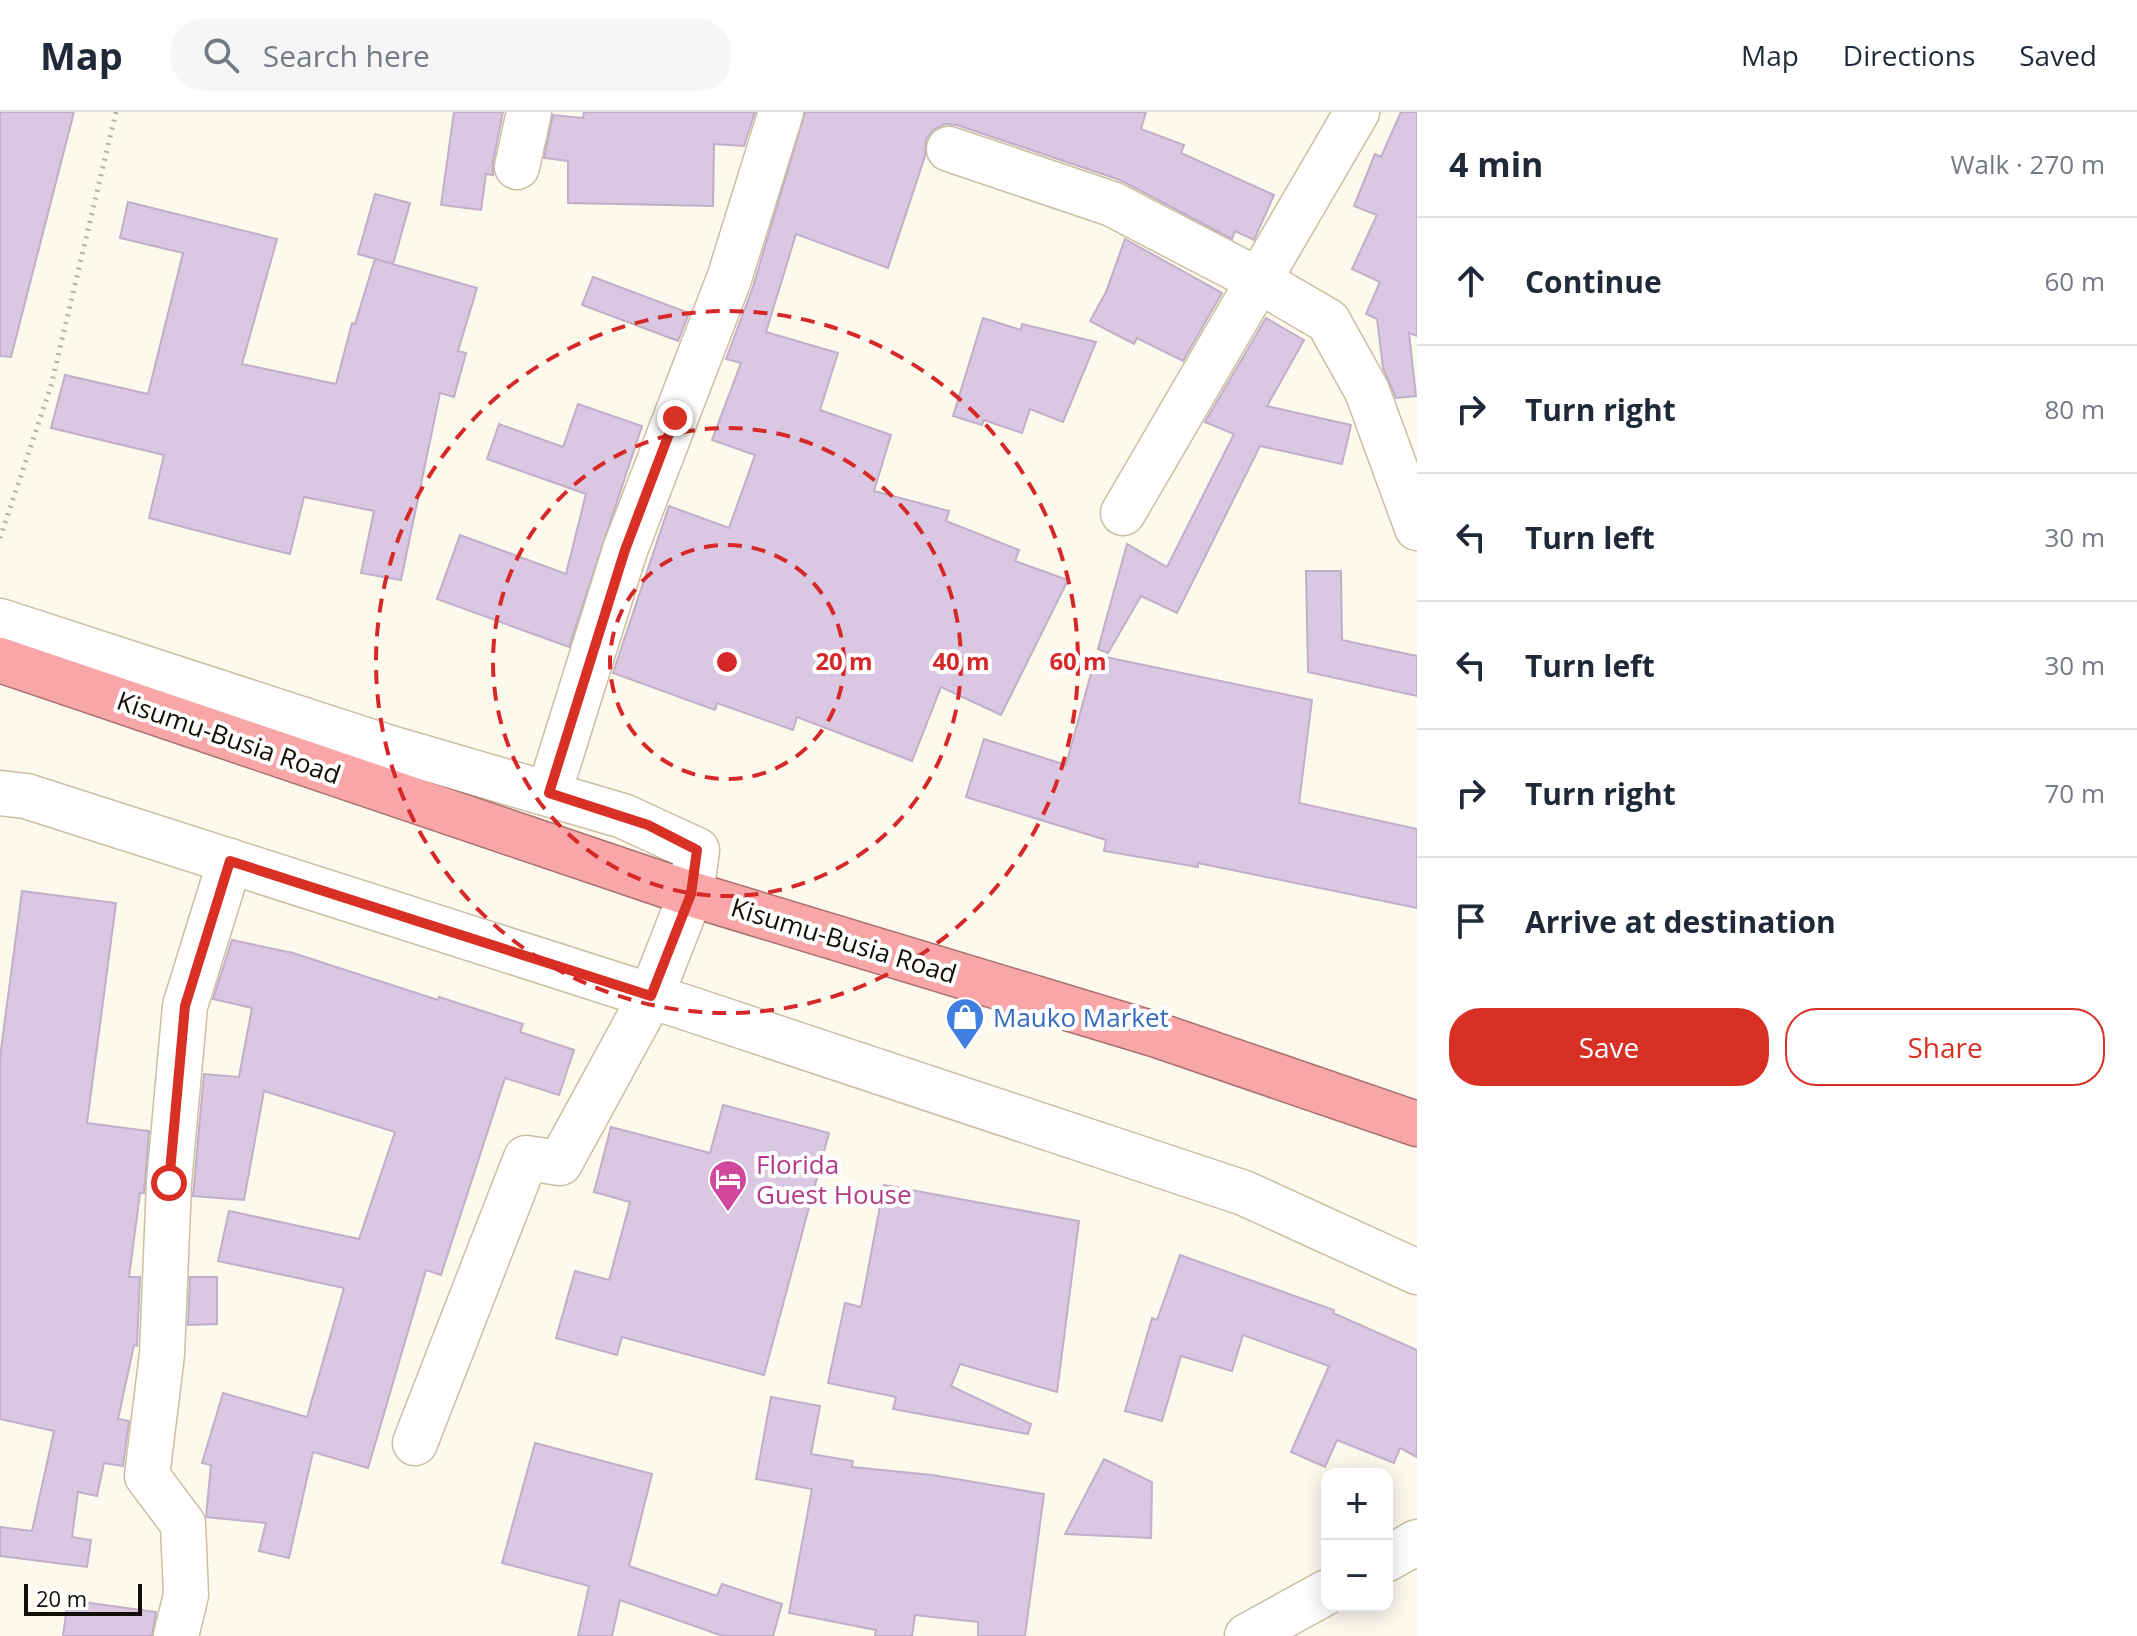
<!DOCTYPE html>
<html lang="en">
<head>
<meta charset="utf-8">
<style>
	:root { --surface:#fff; --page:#f6f6f7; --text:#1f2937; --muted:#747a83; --line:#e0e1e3; --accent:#d93025 }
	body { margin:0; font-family:"Open Sans",sans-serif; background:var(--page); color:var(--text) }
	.controls { position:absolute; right:24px; bottom:24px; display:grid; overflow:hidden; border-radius:16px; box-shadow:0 4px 20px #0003 }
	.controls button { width:72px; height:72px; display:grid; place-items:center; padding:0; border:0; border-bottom:2px solid var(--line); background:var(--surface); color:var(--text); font:40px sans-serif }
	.scale { position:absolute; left:24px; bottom:20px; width:118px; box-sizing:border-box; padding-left:8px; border:4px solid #140f06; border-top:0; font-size:22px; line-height:28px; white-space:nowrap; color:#140f06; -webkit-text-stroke:6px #fff; paint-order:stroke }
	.stop { position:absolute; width:24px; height:24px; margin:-18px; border:6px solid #d93025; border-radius:50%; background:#fff }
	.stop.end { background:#d93025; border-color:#fff; box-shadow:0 2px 8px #0008 }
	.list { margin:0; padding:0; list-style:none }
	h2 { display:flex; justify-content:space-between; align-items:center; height:104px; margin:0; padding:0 32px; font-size:34px }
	h2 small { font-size:26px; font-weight:400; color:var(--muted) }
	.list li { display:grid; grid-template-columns:52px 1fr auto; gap:24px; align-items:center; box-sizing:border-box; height:128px; padding:0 32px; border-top:2px solid var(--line) }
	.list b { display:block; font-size:30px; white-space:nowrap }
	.list em { font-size:26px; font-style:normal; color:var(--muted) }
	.actions { display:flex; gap:16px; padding:24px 32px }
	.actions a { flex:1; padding:18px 0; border:2px solid var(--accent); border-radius:32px; text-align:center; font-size:28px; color:var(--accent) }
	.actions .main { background:var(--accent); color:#fff }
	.icon { flex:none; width:44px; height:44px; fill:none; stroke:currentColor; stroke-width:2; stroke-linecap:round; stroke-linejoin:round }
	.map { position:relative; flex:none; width:1417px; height:1524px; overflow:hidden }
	header { display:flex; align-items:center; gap:48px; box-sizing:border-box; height:112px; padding:0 40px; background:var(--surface); border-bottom:2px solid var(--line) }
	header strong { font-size:38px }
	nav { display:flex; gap:44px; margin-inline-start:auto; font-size:28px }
	.search { width:560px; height:72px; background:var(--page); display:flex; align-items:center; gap:20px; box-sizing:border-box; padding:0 28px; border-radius:32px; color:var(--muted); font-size:30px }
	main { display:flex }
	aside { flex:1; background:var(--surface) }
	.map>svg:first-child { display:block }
</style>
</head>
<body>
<header>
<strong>Map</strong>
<div class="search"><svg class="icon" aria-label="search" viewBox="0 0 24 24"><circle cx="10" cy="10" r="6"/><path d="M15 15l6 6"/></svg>Search here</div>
<nav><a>Map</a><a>Directions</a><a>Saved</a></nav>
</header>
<main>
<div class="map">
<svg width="1417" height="1524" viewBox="0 0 1417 1524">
	<rect width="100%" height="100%" fill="#fef9ed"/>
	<g fill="#dac7e1" stroke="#c1aec8" stroke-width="2">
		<path d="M0,0h74l-63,245 -11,-1z"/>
		<path d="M454,0h49l-10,50v13l-7,-1 -5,36 -40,-5z"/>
		<path d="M584,0h171l-11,34 -30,-2 -1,62 -145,-3v-42l-24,-3 9,-43 30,3z"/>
		<path d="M805,0h341l-5,17 43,16 -3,8 93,42 -20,45 -19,-9 -3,8 -112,-59 -163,-55 -12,-1 -12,6 -7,10 -1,16 -37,112 -92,-34 -30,98 72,21 -18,57 71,25 -17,56 75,20 -3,10 73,29 -4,11 53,19 -67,135 -60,-28 -29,74 -115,-44 -4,13 -76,-27 -2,7 -102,-37 56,-167 60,22 26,-73 -43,-15 29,-77 -15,-4 27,-72z"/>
		<path d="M1401,0h16v224l-8,-3 7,63 -20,2 -13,-30 -6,-49 -11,-5 14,-32 -28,-13 25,-54 -23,-9 21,-52 6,3z"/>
		<path d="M375,82l35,9 -17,61 -35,-10z"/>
		<path d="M128,90l149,37 -35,125 94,20 16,-61 3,1 20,-65 102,29 -19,63 8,2 -12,44 -14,-4 -39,187 -40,-7 13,-62 -70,-14 -14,57 -53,-13 -88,-23 15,-63 -113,-27 14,-53 83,19 35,-141 -63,-15z"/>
		<path d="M1125,127l97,54 -39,68 -46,-23 -3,6 -44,-23 16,-29z"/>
		<path d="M593,165l96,36 -11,28 -96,-36z"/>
		<path d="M983,206l38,12 1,-6 74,18 -33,80 -33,-13 -8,24 -38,-13 -2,5 -29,-9z"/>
		<path d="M1266,206l38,22 -37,66 84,19 -9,39 -82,-18 -83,167 -36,-17 -33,57 -10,-4 29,-105 40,23 67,-133 -29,-12z"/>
		<path d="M578,292l64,22 -73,221 -132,-48 23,-64 106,39 20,-80 -99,-35 12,-35 64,23z"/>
		<path d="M1306,459h35l1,69 75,16v40l-109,-24z"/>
		<path d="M1096,543l216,45 -13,103 118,26v79l-219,-45v4l-94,-16 2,-11 -140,-43 18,-58 82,26z"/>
		<path d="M22,779l94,12 -29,220 62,8 -5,62h-4l-11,84h11l-3,69 -3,-1 -16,74 11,2 -6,45 -19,-3 -7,33 -19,-4 -6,45 19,3 -4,27 -87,-11v-29l32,4 22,-100 -54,-12v-362z"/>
		<path d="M232,828l61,13 145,47 1,-3 84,27 -3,8 54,18 -15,45 -54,-17 -64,197 -15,-5 -58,198 -55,-16 -24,106 -30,-7 7,-28 -60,-6 5,-52 -9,-2 21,-70 84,24 37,-129 -126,-27 11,-50 130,28 36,-107 -131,-41 -20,109 -51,-4 11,-122 35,3 13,-69 -39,-9z"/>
		<path d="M723,993l106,28 -65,242 -142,-38 -5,18 -61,-17 19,-67 34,9 21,-78 -36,-10 17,-65 99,26z"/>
		<path d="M884,1073l195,36 -22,171 -97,-28 -9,22 80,38 -3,10 -135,-25 3,-12 -68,-14 17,-80 16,4z"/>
		<path d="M1180,1143l154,55 -1,3 84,37v107l-17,-9 -6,15 -57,-23 -12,27 -34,-15 38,-86 -86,-31 -11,36 -51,-15 -19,65 -37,-10 27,-93 5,2z"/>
		<path d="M190,1165h27v47l-29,1z"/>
		<path d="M771,1285l49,9 -9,48 42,7 -1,6 80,8 112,19 -19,142h-47v-14l-63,-7 -3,21h-37l1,-6 -87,-17 23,-124 -56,-10z"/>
		<path d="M535,1331l117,31 -23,92 88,30 5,-12 60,20 -9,32h-50l-103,-36 -8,36h-34l11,-50 -87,-23z"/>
		<path d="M1104,1347l48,23 -1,56 -86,-4z"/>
		<path d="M68,1488l88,12 -4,24h-89z"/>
	</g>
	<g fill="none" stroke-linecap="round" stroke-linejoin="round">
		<g stroke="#cbbea2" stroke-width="47">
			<g id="minor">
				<path d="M949,37l163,55 144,75 72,42 39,70 50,137"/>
				<path d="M517,55l12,-55"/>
				<path d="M1123,401l234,-401"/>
				<path d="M0,509l384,125 239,70 74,34 -6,44 -40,102 -625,-200 -26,-3"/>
				<path d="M549,681l76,-243 104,-271 52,-167"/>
				<path d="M415,1331l111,-285 34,5 91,-167 593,197 173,79"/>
				<path d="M1387,1447l30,-17"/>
				<path d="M176,1524l10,-41 -3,-71 -36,-48 15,-122 7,-171 16,-177 45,-145"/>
				<path d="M1247,1524l80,-44"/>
			</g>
		</g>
		<g stroke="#a8716f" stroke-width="47">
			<path id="highway" d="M0,548l691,234 466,141 260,89"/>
		</g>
		<path stroke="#b6b1a6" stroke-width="5" stroke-dasharray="2 6" stroke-linecap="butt" d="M0,426l51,-152 65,-274"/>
		<use href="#minor" stroke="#fff" stroke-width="44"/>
		<use href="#highway" stroke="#f8a6a7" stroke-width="44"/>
	</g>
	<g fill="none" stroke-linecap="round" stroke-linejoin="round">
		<path stroke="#d93025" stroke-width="10" d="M169,1071l16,-177 45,-145 421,135 40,-102 6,-44 -49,-25 -99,-32 76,-243 50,-132"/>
	</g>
	<g fill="none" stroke="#d62828" stroke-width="4" stroke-dasharray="14 10">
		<circle cx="727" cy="550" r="117"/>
		<circle cx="727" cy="550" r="234"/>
		<circle cx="727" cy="550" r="351"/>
	</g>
	<defs>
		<g id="shop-pin" transform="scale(2)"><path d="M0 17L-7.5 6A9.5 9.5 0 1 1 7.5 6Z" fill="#3f7fe0" stroke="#fff"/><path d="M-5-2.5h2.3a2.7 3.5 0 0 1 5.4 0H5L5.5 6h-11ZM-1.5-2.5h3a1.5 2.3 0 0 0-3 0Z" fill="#fff"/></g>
		<g id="hotel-pin" transform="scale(2)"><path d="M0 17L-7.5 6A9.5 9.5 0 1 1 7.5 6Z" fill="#d1479c" stroke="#fff"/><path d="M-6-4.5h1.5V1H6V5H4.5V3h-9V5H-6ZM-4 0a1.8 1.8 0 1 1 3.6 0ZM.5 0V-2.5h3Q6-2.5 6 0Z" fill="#fff"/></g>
	</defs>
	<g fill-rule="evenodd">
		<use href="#shop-pin" x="965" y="905"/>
		<use href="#hotel-pin" x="728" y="1067"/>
	</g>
	<g text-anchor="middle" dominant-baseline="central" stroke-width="8" stroke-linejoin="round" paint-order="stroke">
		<g font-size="26" fill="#140f06" stroke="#fff">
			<text transform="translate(229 625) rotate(19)">Kisumu-Busia Road</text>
			<text transform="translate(844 828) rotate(17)">Kisumu-Busia Road</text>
		</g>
		<g font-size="26" fill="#366cbe" stroke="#fff" text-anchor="start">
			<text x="993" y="905">Mauko Market</text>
		</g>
		<g font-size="26" fill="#b23c85" stroke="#fff" text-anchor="start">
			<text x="756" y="1052">Florida<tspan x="756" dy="30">Guest House</tspan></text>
		</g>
	</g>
	<circle cx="727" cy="550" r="12" fill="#d62828" stroke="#fff" stroke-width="4"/>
	<g font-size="24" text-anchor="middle" font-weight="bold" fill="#d62828" stroke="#fff" stroke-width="8" stroke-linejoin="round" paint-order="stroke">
		<text x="844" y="558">20 m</text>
		<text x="961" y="558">40 m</text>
		<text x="1078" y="558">60 m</text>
	</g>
</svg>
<div class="controls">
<button>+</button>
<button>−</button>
</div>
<div class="scale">20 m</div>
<div class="stop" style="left:169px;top:1071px"></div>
<div class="stop end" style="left:675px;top:306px"></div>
</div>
<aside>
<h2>4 min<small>Walk · 270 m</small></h2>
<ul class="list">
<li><svg class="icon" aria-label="ahead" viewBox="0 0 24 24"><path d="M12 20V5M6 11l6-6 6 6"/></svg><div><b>Continue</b></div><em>60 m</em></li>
<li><svg class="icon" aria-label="right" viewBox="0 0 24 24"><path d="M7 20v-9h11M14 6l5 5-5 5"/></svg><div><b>Turn right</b></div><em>80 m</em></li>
<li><svg class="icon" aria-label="left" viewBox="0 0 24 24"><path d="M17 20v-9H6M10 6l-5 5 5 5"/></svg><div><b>Turn left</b></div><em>30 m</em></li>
<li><svg class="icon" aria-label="left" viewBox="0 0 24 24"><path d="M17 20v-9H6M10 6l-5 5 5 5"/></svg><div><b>Turn left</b></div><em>30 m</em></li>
<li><svg class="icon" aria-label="right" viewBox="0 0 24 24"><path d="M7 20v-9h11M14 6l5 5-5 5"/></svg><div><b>Turn right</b></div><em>70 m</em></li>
<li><svg class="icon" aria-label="arrive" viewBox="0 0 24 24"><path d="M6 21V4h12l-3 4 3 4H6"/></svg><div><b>Arrive at destination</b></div></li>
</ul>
<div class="actions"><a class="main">Save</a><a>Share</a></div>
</aside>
</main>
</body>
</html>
